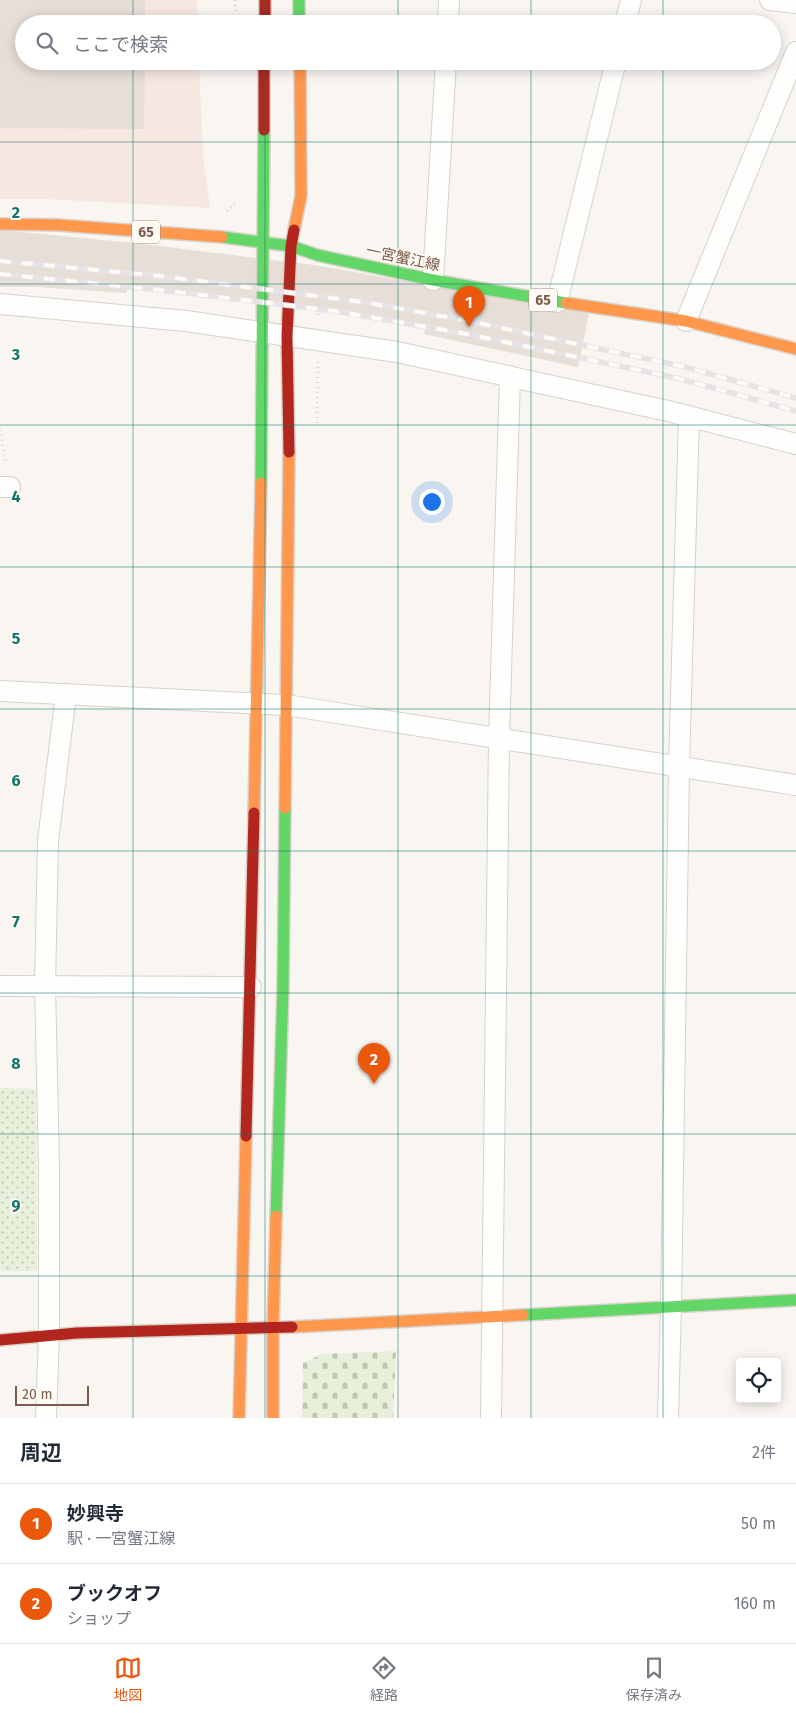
<!DOCTYPE html>
<html lang="ja">
<head>
<meta charset="utf-8">
<style>
	:root { --surface:#fff; --page:#f6f6f7; --text:#1f2937; --muted:#747a83; --line:#e0e1e3; --accent:#ea580c }
	body { margin:0; font-family:"Fira Sans","Noto Sans JP",sans-serif; background:var(--page); color:var(--text) }
	.controls { position:absolute; right:15px; bottom:15px; display:grid; overflow:hidden; border-radius:5px; box-shadow:0 2px 12px #0003 }
	.controls button { width:45px; height:45px; display:grid; place-items:center; padding:0; border:0; border-bottom:1px solid var(--line); background:var(--surface); color:var(--text); font:25px sans-serif }
	.scale { position:absolute; left:15px; bottom:12px; width:74px; box-sizing:border-box; padding-left:5px; border:2px solid #7a5c4d; border-top:0; font-size:14px; line-height:18px; white-space:nowrap; color:#7a5c4d; -webkit-text-stroke:4px #fffaf3; paint-order:stroke }
	.you { position:absolute; left:431px; top:501px; width:18px; height:18px; margin:-12px; border:4px solid #fff; border-radius:50%; background:#1a73e8; box-shadow:0 0 0 8px #1a73e833 }
	.badge { display:grid; place-items:center; width:32px; height:32px; border-radius:50%; background:var(--accent); color:#fff; font-size:16px; font-weight:700 }
	.pin { position:absolute; translate:-50% -41px; filter:drop-shadow(0 1px 2px #0008) }
	.pin::after { content:''; position:absolute; top:26px; width:18px; height:15px; background:inherit; clip-path:polygon(0 0,100% 0,50% 100%) }
	.list { margin:0; padding:0; list-style:none }
	h2 { display:flex; justify-content:space-between; align-items:center; height:65px; margin:0; padding:0 20px; font-size:21px }
	h2 small { font-size:16px; font-weight:400; color:var(--muted) }
	.list li { display:grid; grid-template-columns:32px 1fr auto; gap:15px; align-items:center; box-sizing:border-box; height:80px; padding:0 20px; border-top:1px solid var(--line) }
	.list b { display:block; font-size:19px; white-space:nowrap }
	.list p { margin:0; font-size:16px; white-space:nowrap; color:var(--muted) }
	.list em { font-size:16px; font-style:normal; color:var(--muted) }
	.icon { flex:none; width:28px; height:28px; fill:none; stroke:currentColor; stroke-width:2; stroke-linecap:round; stroke-linejoin:round }
	.map { position:relative; flex:none; width:796px; height:1418px; overflow:hidden }
	.search { position:absolute; background:var(--surface); box-shadow:0 2px 12px #0003; left:15px; right:15px; top:15px; height:55px; display:flex; align-items:center; gap:12px; box-sizing:border-box; padding:0 18px; border-radius:28px; color:var(--muted); font-size:19px }
	.sheet { height:225px; background:var(--surface) }
	nav { display:flex; justify-content:space-around; align-items:center; box-sizing:border-box; height:70px; border-top:1px solid var(--line); background:var(--surface); font-size:14px; color:var(--muted) }
	nav a { display:grid; justify-items:center; gap:2px }
	nav .on { color:var(--accent) }
	.map>svg:first-child { display:block }
</style>
</head>
<body>
<div class="map">
<svg width="796" height="1418" viewBox="0 0 796 1418">
	<defs>
		<pattern id="cemetery-stones" width="16" height="16" patternUnits="userSpaceOnUse" patternTransform="scale(1.25)"><rect width="16" height="16" fill="#e7f0db"/><path d="M2 7V4a2 2 0 0 1 4 0v3zM10 15v-3a2 2 0 0 1 4 0v3z" fill="#c0c6b4"/></pattern>
		<pattern id="park-dots" width="8" height="8" patternUnits="userSpaceOnUse" patternTransform="scale(1.25)"><rect width="8" height="8" fill="#e7f0db"/><path d="M2 2h.1M6 6h.1" fill="none" stroke="#c0c6b4" stroke-width="1.8" stroke-linecap="round"/></pattern>
	</defs>
	<rect width="100%" height="100%" fill="#f9f5f0"/>
	<path fill="#f6e8e1" d="M0,0h197l1,24h-174v37h175l4,93 7,54 -164,-9h-46z"/>
	<path fill="url(#cemetery-stones)" d="M396,1351l-3,67h-91l1,-55 19,-9z"/>
	<path fill="url(#park-dots)" d="M0,1088l36,1 1,182h-37z"/>
	<g fill="#e6ded7">
		<path d="M0,0h145v24h-121v37h121l-1,68 -144,-1z"/>
		<path d="M0,230l134,13 180,22 275,48 -11,54 -154,-33 1,-5 -149,-27 -149,-14 -1,5 -89,-6h-37z"/>
	</g>
	<g fill="none" stroke-linecap="round" stroke-linejoin="round">
		<g stroke="#d7d1cb" stroke-width="22">
			<g id="street">
				<path d="M770,0l26,3"/>
				<path d="M448,24l1,-24"/>
				<path d="M625,24l6,-24"/>
				<path d="M433,280l13,-219"/>
				<path d="M557,302l59,-241"/>
				<path d="M0,304l186,17 211,31 271,59 128,33"/>
				<path d="M686,321l110,-269"/>
				<path d="M0,487h10"/>
				<path d="M0,691l286,14 510,80"/>
				<path d="M0,986l251,1"/>
				<path d="M46,1418l3,-83v-168l-4,-181 3,-145 18,-147"/>
				<path d="M491,1418l8,-680 11,-362"/>
				<path d="M668,1418l3,-112 8,-540 10,-350"/>
			</g>
		</g>
		<g stroke="#d9d2cb" stroke-width="14">
			<g id="fast">
				<path d="M299,0v24"/>
				<path d="M222,237l69,9 26,9 116,25 133,23"/>
				<path d="M261,483l3,-353"/>
				<path d="M276,1216l7,-229 2,-179"/>
				<path d="M523,1315l273,-15"/>
			</g>
		</g>
		<g stroke="#d9d2cb" stroke-width="14">
			<g id="slow">
				<path d="M0,224l58,1 164,12"/>
				<path d="M294,230l7,-34 -1,-135"/>
				<path d="M566,303l120,18 110,28"/>
				<path d="M285,808l4,-356"/>
				<path d="M254,813l7,-330"/>
				<path d="M292,1327l231,-12"/>
				<path d="M239,1418l7,-282"/>
				<path d="M273,1418v-90l3,-112"/>
			</g>
		</g>
		<g stroke="#d9d2cb" stroke-width="14">
			<g id="jam">
				<path d="M265,0v24"/>
				<path d="M264,130v-69"/>
				<path d="M289,452l-2,-116 4,-90 3,-16"/>
				<path d="M246,1136l8,-323"/>
				<path d="M0,1340l77,-7 215,-6"/>
			</g>
		</g>
		<g stroke="#dcd5d0" stroke-width="3" stroke-dasharray="1 4" stroke-linecap="butt">
			<path d="M235,0l1,24"/>
			<path d="M227,211l9,-9"/>
			<path d="M318,284v34"/>
			<path d="M317,423l1,-62"/>
			<path d="M0,430l6,34"/>
		</g>
		<use href="#street" stroke="#fefefd" stroke-width="20"/>
		<use href="#fast" stroke="#63d668" stroke-width="11"/>
		<use href="#slow" stroke="#ff974d" stroke-width="11"/>
		<use href="#jam" stroke="#b3261e" stroke-width="11"/>
		<g stroke="#e6e3e7" stroke-width="5.5">
			<g id="rail">
				<path d="M0,261l160,15 203,26 106,19 216,46 111,31"/>
				<path d="M0,274l160,16 175,21 132,23 214,45 115,32"/>
			</g>
		</g>
		<use href="#rail" stroke="#fffaf3" stroke-width="4" stroke-dasharray="11" stroke-linecap="butt"/>
	</g>
	<path fill="none" stroke="#0f766e" stroke-width="1" stroke-opacity="0.55" d="M133,0v24M265,0v24M398,0v24M531,0v24M663,0v24M133,61v1357M265,61v1357M398,61v1357M531,61v1357M663,61v1357M0,142h796M0,284h796M0,425h796M0,567h796M0,709h796M0,851h796M0,993h796M0,1134h796M0,1276h796"/>
	<g text-anchor="middle" dominant-baseline="central" stroke-width="4" stroke-linejoin="round" paint-order="stroke">
		<g fill="#fffaf3" stroke="#a28b7f" stroke-width="1">
			<rect x="132" y="220.5" width="28" height="23" rx="4"/>
			<rect x="529" y="288.5" width="28" height="23" rx="4"/>
		</g>
		<g font-size="14" font-weight="bold" fill="#7a5c4d">
			<text x="146" y="232">65</text>
			<text x="543" y="300">65</text>
		</g>
		<g font-size="15" fill="#7a5c4d" stroke="#fffaf3">
			<text transform="translate(403 258) rotate(12)">一宮蟹江線</text>
		</g>
	</g>
	<g font-size="16" text-anchor="middle" font-weight="bold" fill="#0f766e" stroke="#fffaf3" stroke-width="4" stroke-linejoin="round" paint-order="stroke">
		<text x="16" y="218">2</text>
		<text x="16" y="360">3</text>
		<text x="16" y="502">4</text>
		<text x="16" y="644">5</text>
		<text x="16" y="786">6</text>
		<text x="16" y="927">7</text>
		<text x="16" y="1069">8</text>
		<text x="16" y="1211">9</text>
	</g>
</svg>
<div class="controls">
<button><svg class="icon" aria-label="locate" viewBox="0 0 24 24"><circle cx="12" cy="12" r="6"/><path d="M12 2v4M12 18v4M2 12h4M18 12h4"/></svg></button>
</div>
<div class="scale">20 m</div>
<div class="you"></div>
<div class="pin badge" style="left:469px;top:327px">1</div>
<div class="pin badge" style="left:374px;top:1084px">2</div>
<div class="search"><svg class="icon" aria-label="search" viewBox="0 0 24 24"><circle cx="10" cy="10" r="6"/><path d="M15 15l6 6"/></svg>ここで検索</div>
</div>
<section class="sheet">
<h2>周辺<small>2件</small></h2>
<ul class="list">
<li><span class="badge">1</span><div><b>妙興寺</b><p>駅 · 一宮蟹江線</p></div><em>50 m</em></li>
<li><span class="badge">2</span><div><b>ブックオフ</b><p>ショップ</p></div><em>160 m</em></li>
</ul>
</section>
<nav>
<a class="on"><svg class="icon" aria-label="map" viewBox="0 0 24 24"><path d="M3 6l6-2 6 2 6-2v14l-6 2-6-2-6 2zM9 4v14M15 6v14"/></svg>地図</a>
<a><svg class="icon" aria-label="directions" viewBox="0 0 24 24"><path d="M12 3l9 9-9 9-9-9zM9 14v-3h6M13 9l2 2-2 2"/></svg>経路</a>
<a><svg class="icon" aria-label="saved" viewBox="0 0 24 24"><path d="M7 4h10v16l-5-4-5 4z"/></svg>保存済み</a>
</nav>
</body>
</html>
